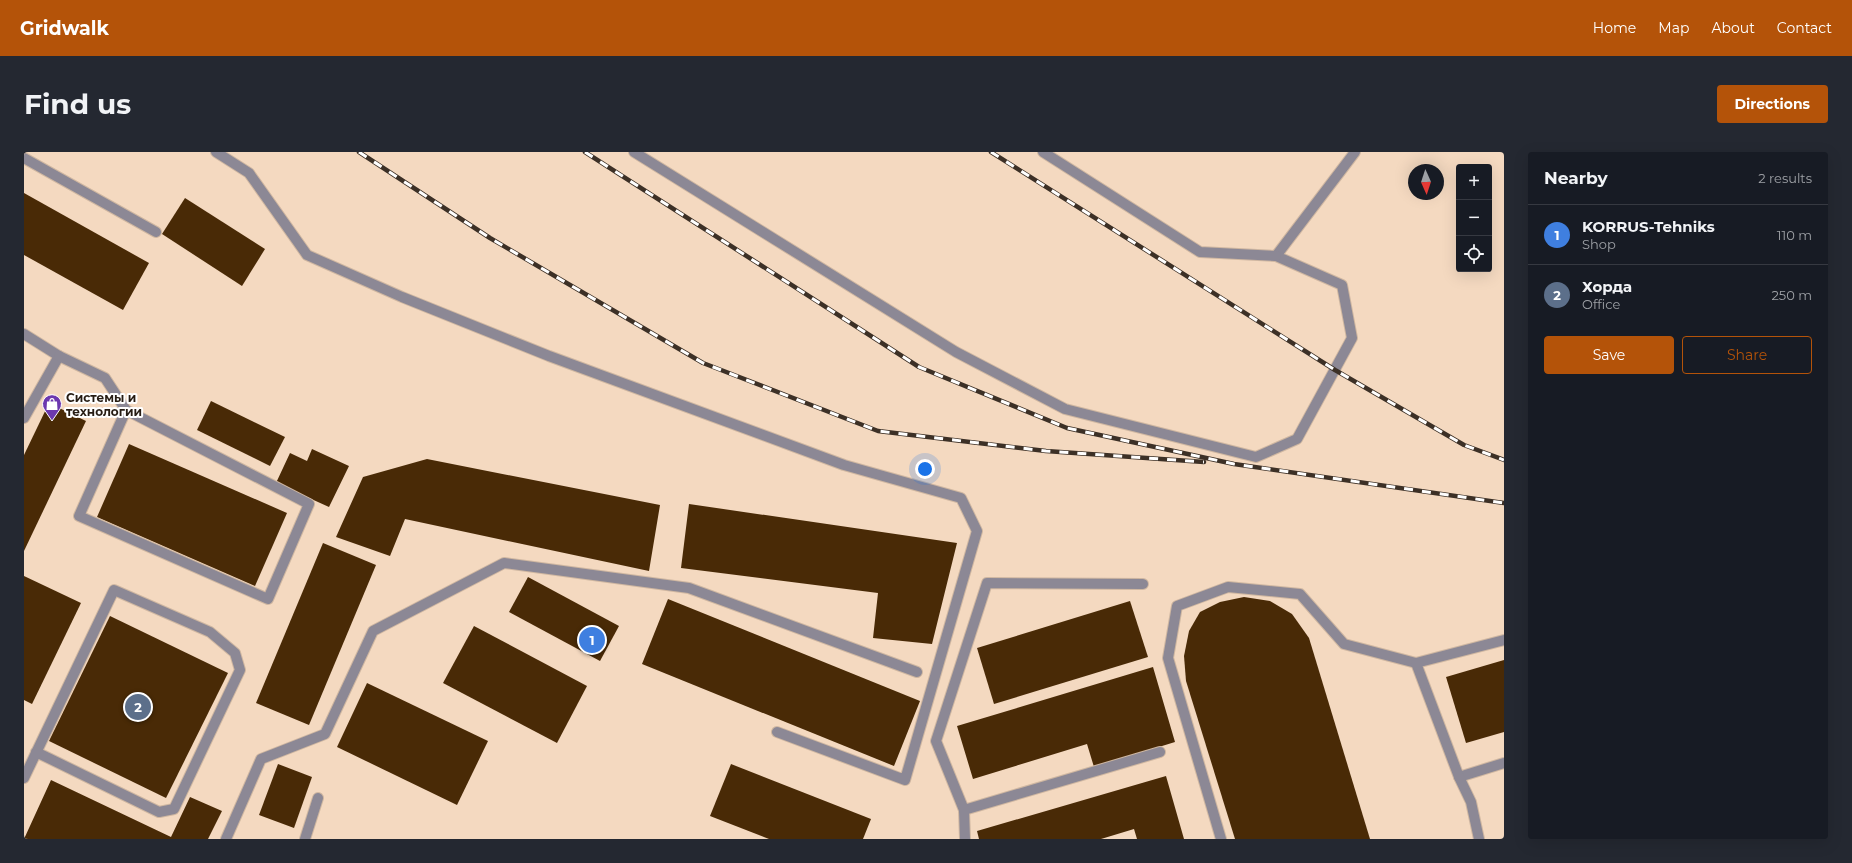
<!DOCTYPE html>
<html lang="en">
<head>
<meta charset="utf-8">
<style>
	:root { --surface:#171b24; --page:#242831; --text:#f1f3f6; --muted:#9ea1a6; --line:#363941; --accent:#b45309 }
	body { margin:0; font-family:Montserrat,sans-serif; background:var(--page); color:var(--text) }
	.controls { position:absolute; right:12px; top:12px; display:grid; overflow:hidden; border-radius:4px; box-shadow:0 4px 16px #0002 }
	.controls button { width:36px; height:36px; display:grid; place-items:center; padding:0; border:0; border-bottom:1px solid var(--line); background:var(--surface); color:var(--text); font:20px sans-serif }
	.compass { position:absolute; left:1384px; top:12px; width:36px; height:36px; border-radius:50%; background:var(--surface); box-shadow:0 4px 16px #0002; rotate:177deg }
	.you { position:absolute; left:901px; top:317px; width:14px; height:14px; margin:-10px; border:3px solid #fff; border-radius:50%; background:#1a73e8; box-shadow:0 0 0 6px #1a73e833 }
	.badge { display:grid; place-items:center; width:26px; height:26px; border-radius:50%; background:var(--accent); color:#fff; font-size:13px; font-weight:700 }
	.pin { position:absolute; translate:-50% -50%; border:2px solid #fff; box-shadow:0 1px 4px #0006 }
	.list { margin:0; padding:0; list-style:none }
	h2 { display:flex; justify-content:space-between; align-items:center; height:52px; margin:0; padding:0 16px; font-size:17px }
	h2 small { font-size:13px; font-weight:400; color:var(--muted) }
	.list li { display:grid; grid-template-columns:26px 1fr auto; gap:12px; align-items:center; box-sizing:border-box; height:60px; padding:0 16px; border-top:1px solid var(--line) }
	.list b { display:block; font-size:15px; white-space:nowrap }
	.list p { margin:0; font-size:13px; white-space:nowrap; color:var(--muted) }
	.list em { font-size:13px; font-style:normal; color:var(--muted) }
	.actions { display:flex; gap:8px; padding:12px 16px }
	.actions a { flex:1; padding:9px 0; border:1px solid var(--accent); border-radius:4px; text-align:center; font-size:14px; color:var(--accent) }
	.actions .main { background:var(--accent); color:#fff }
	.icon { flex:none; width:22px; height:22px; fill:none; stroke:currentColor; stroke-width:2; stroke-linecap:round; stroke-linejoin:round }
	.map { position:relative; flex:none; width:1480px; height:687px; overflow:hidden; border-radius:4px }
	header { display:flex; align-items:center; gap:24px; box-sizing:border-box; height:56px; padding:0 20px; background:var(--accent); color:#fff }
	header strong { font-size:19px }
	nav { display:flex; gap:22px; margin-inline-start:auto; font-size:14px }
	.intro { display:flex; align-items:center; justify-content:space-between; box-sizing:border-box; height:96px; padding:0 24px }
	h1 { margin:0; font-size:28px }
	.button { padding:10px 18px; border-radius:4px; background:var(--accent); color:#fff; font-size:14px; font-weight:700 }
	main { display:flex; gap:24px; padding:0 24px }
	aside { flex:1; background:var(--surface); border-radius:4px; box-shadow:0 4px 16px #0002 }
	.map>svg:first-child { display:block }
</style>
</head>
<body>
<header>
<strong>Gridwalk</strong>
<nav><a>Home</a><a>Map</a><a>About</a><a>Contact</a></nav>
</header>
<div class="intro"><h1>Find us</h1><a class="button">Directions</a></div>
<main>
<div class="map">
<svg width="1480" height="687" viewBox="0 0 1480 687">
	<rect width="100%" height="100%" fill="#f4d9c0"/>
	<g fill="#492a06">
		<path d="M0,41l125,70 -26,47 -99,-55z"/>
		<path d="M161,46l80,51 -23,37 -80,-52z"/>
		<path d="M187,249l74,36 -15,29 -73,-36z"/>
		<path d="M25,251l37,18 -62,130v-96z"/>
		<path d="M105,292l158,69 -32,73 -158,-69z"/>
		<path d="M288,297l37,17 -20,41 -53,-24 14,-30 17,8z"/>
		<path d="M403,307l233,46 -11,66 -244,-52 -15,37 -54,-19 27,-60z"/>
		<path d="M665,352l268,39 -25,101 -59,-6 5,-45 -197,-25z"/>
		<path d="M299,391l53,22 -67,160 -53,-22z"/>
		<path d="M0,424l57,27 -49,101 -8,-4z"/>
		<path d="M504,425l91,49 -19,35 -91,-49z"/>
		<path d="M1220,445l26,4 22,13 17,24 61,201h-135l-49,-158 -2,-25 5,-25 11,-19 20,-10z"/>
		<path d="M644,447l252,102 -26,65 -252,-102z"/>
		<path d="M1106,449l18,56 -154,47 -17,-56z"/>
		<path d="M86,464l118,57 -62,125 -117,-57z"/>
		<path d="M450,474l113,60 -30,57 -114,-60z"/>
		<path d="M1480,508v72l-38,11 -20,-66z"/>
		<path d="M1129,515l22,75 -81,25 -7,-23 -114,35 -16,-53z"/>
		<path d="M343,531l121,58 -31,64 -120,-58z"/>
		<path d="M254,612l34,13 -18,51 -35,-13z"/>
		<path d="M707,612l140,55 -8,20h-94l-59,-23z"/>
		<path d="M1142,624l18,63h-47l-3,-10 -33,10h-122l-2,-8z"/>
		<path d="M27,628l120,57 19,-40 32,14 -14,28h-184z"/>
	</g>
	<g fill="none" stroke-linecap="round" stroke-linejoin="round">
		<g stroke="#cfb7a1" stroke-width="12">
			<g id="minor">
				<path d="M192,0l33,21 58,82 95,42 147,59 295,109 117,33 16,33 -72,249 -128,-48"/>
				<path d="M610,0l322,200 109,57 191,48 41,-18 55,-101 -10,-53 -66,-29 79,-104"/>
				<path d="M1019,0l157,100 76,4"/>
				<path d="M0,6l132,74"/>
				<path d="M0,182l35,22 -35,62"/>
				<path d="M35,204l46,22 21,32 183,94 -41,95 -189,-83 47,-106"/>
				<path d="M1435,625l45,-14"/>
				<path d="M0,626l90,-188 96,42 25,21 5,17 -66,139 -15,3 -123,-60"/>
				<path d="M940,658l196,-58"/>
				<path d="M202,687l35,-80 64,-25 48,-103 131,-68 185,25 228,84"/>
				<path d="M281,687l13,-41"/>
				<path d="M941,687l-1,-29 -28,-69 51,-158 156,1"/>
				<path d="M1197,687l-53,-181 9,-52 51,-19 72,7 44,50 72,19"/>
				<path d="M1455,687l-8,-37 -12,-25 -43,-114 88,-23"/>
			</g>
		</g>
		<use href="#minor" stroke="#8c8895" stroke-width="10"/>
		<g stroke="#3c3026" stroke-width="4.5">
			<g id="rail">
				<path d="M335,0l131,86 213,125 175,68 168,20 158,11"/>
				<path d="M561,0l334,215 148,61 167,36 270,39"/>
				<path d="M967,0l344,218 129,75 40,15"/>
			</g>
		</g>
		<use href="#rail" stroke="#fff" stroke-width="3" stroke-dasharray="9" stroke-linecap="butt"/>
	</g>
	<defs>
		<g id="shop-pin" transform="scale(1)"><path d="M0 17L-7.5 6A9.5 9.5 0 1 1 7.5 6Z" fill="#6c38af" stroke="#fff"/><path d="M-5-2.5h2.3a2.7 3.5 0 0 1 5.4 0H5L5.5 6h-11ZM-1.5-2.5h3a1.5 2.3 0 0 0-3 0Z" fill="#fff"/></g>
	</defs>
	<g fill-rule="evenodd">
		<use href="#shop-pin" x="28" y="252"/>
	</g>
	<g text-anchor="middle" dominant-baseline="central" stroke-width="4" stroke-linejoin="round" paint-order="stroke">
		<g font-size="12" font-weight="bold" fill="#261c13" stroke="#fff" text-anchor="start">
			<text x="42" y="245">Системы и<tspan x="42" dy="14">технологии</tspan></text>
		</g>
	</g>
</svg>
<div class="controls">
<button>+</button>
<button>−</button>
<button><svg class="icon" aria-label="locate" viewBox="0 0 24 24"><circle cx="12" cy="12" r="6"/><path d="M12 2v4M12 18v4M2 12h4M18 12h4"/></svg></button>
</div>
<svg class="compass" viewBox="-18 -18 36 36"><path d="M0-13l5 13h-10z" fill="#e53935"/><path d="M0 13l5-13h-10z" fill="#9ea1a6"/></svg>
<div class="you"></div>
<div class="pin badge" style="left:568px;top:488px;background:#3f7fe0">1</div>
<div class="pin badge" style="left:114px;top:555px;background:#5c6f8a">2</div>
</div>
<aside>
<h2>Nearby<small>2 results</small></h2>
<ul class="list">
<li><span class="badge" style="background:#3f7fe0">1</span><div><b>KORRUS-Tehniks</b><p>Shop</p></div><em>110 m</em></li>
<li><span class="badge" style="background:#5c6f8a">2</span><div><b>Хорда</b><p>Office</p></div><em>250 m</em></li>
</ul>
<div class="actions"><a class="main">Save</a><a>Share</a></div>
</aside>
</main>
</body>
</html>
